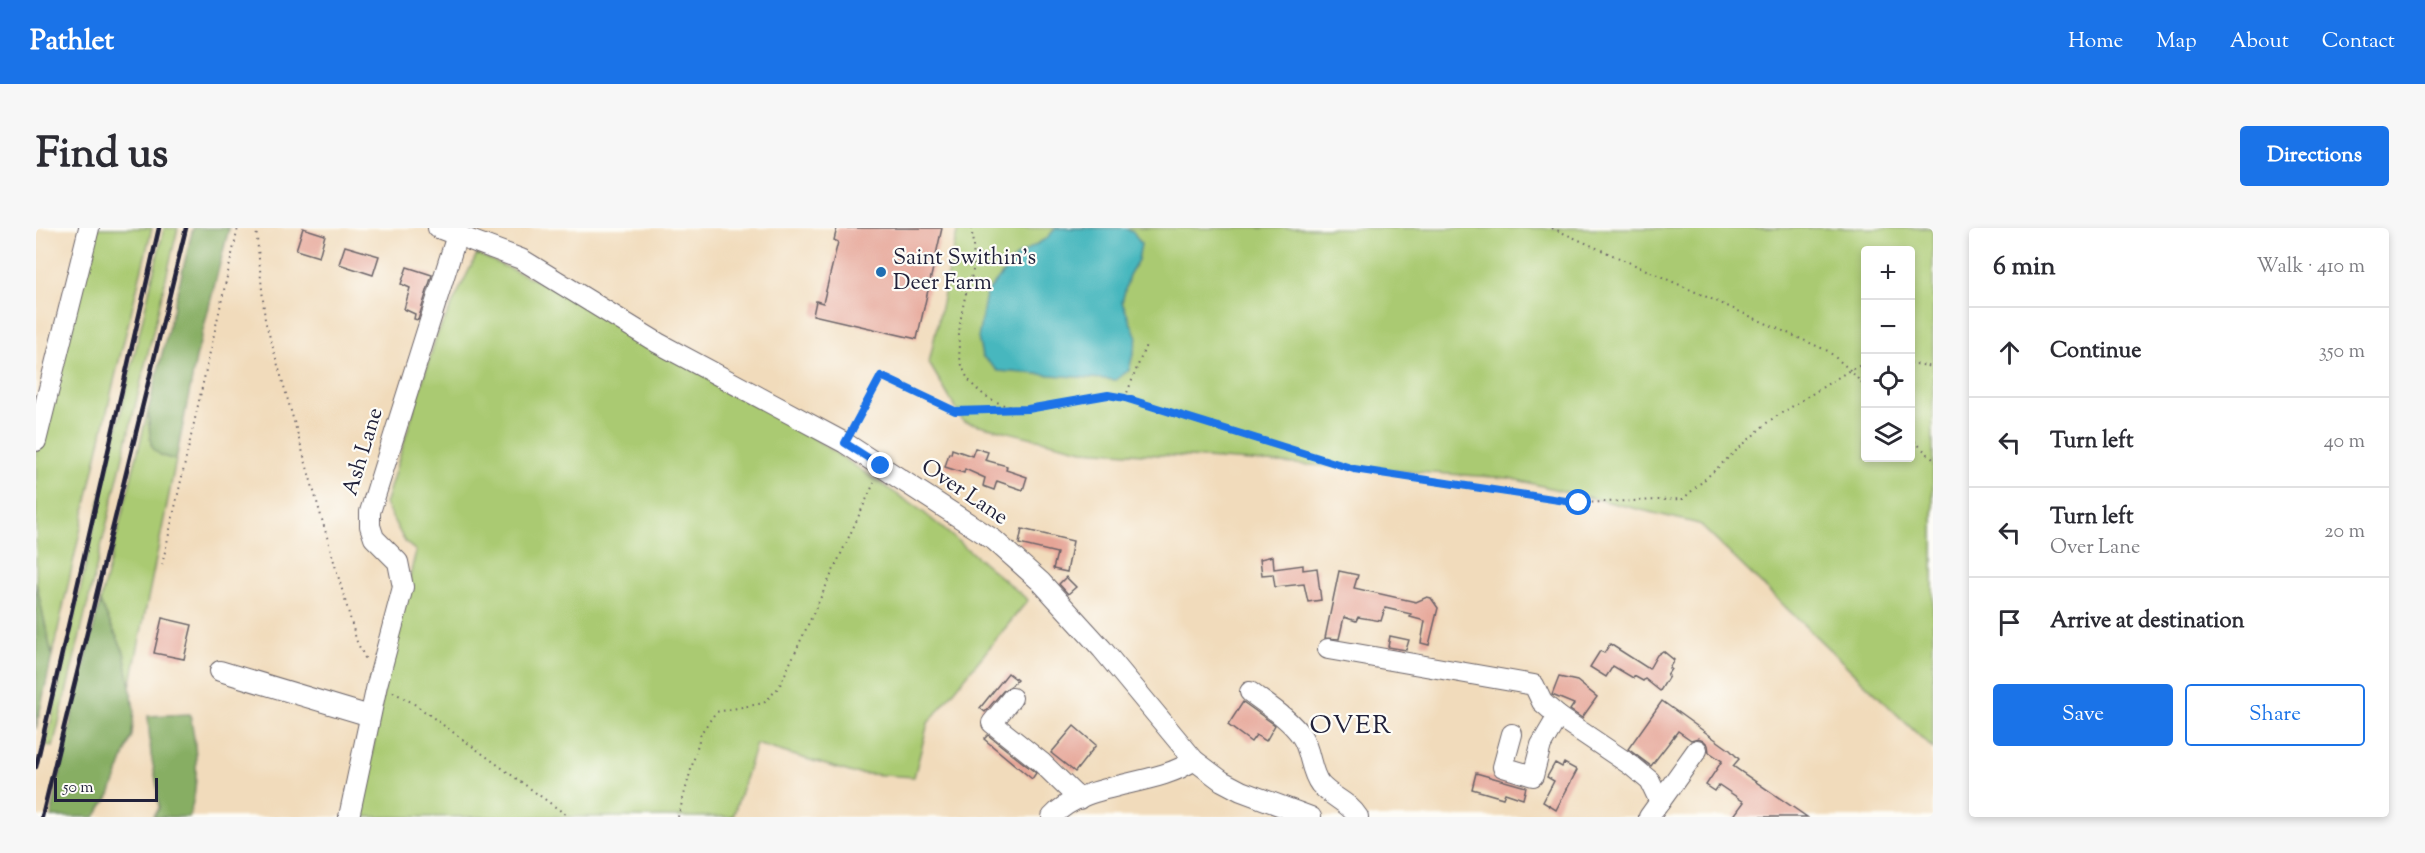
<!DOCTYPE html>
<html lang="en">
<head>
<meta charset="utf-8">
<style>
	:root { --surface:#fff; --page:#f7f7f7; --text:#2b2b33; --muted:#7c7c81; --line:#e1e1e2; --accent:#1a73e8 }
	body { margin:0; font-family:"Sorts Mill Goudy",serif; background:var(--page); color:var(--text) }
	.controls { position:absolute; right:18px; top:18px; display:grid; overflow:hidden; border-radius:6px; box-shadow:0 3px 9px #0003 }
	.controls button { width:54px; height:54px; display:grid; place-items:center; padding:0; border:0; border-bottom:2px solid var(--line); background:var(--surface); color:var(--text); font:30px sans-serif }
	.scale { position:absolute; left:18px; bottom:15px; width:104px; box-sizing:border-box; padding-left:6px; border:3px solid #22223b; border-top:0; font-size:16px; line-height:21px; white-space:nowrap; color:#22223b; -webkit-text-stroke:4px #fdfcf7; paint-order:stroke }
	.stop { position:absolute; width:18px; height:18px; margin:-14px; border:4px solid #1a73e8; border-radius:50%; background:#fff }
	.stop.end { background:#1a73e8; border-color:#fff; box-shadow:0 2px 6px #0008 }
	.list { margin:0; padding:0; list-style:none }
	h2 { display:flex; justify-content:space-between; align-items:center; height:78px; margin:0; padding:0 24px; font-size:26px }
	h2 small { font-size:20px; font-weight:400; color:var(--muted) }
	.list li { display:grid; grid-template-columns:39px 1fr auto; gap:18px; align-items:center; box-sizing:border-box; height:90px; padding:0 24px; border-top:2px solid var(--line) }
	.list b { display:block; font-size:22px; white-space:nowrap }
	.list p { margin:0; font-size:20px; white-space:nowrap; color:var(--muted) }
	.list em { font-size:20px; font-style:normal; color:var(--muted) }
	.actions { display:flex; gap:12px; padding:18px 24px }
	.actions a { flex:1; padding:14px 0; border:2px solid var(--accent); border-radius:6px; text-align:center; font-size:21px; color:var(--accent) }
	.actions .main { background:var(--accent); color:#fff }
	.icon { flex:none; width:33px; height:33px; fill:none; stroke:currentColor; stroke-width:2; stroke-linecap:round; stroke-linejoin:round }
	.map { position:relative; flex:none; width:1897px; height:589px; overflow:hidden; border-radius:6px }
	header { display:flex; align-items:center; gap:36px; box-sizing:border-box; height:84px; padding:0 30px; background:var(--accent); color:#fff }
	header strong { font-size:28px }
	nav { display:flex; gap:33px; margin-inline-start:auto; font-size:21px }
	.intro { display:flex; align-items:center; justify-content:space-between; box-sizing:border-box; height:144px; padding:0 36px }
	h1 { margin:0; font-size:42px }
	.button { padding:15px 27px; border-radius:6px; background:var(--accent); color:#fff; font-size:21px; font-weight:700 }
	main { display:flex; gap:36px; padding:0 36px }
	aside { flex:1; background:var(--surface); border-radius:6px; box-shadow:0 3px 9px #0003 }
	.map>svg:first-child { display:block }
</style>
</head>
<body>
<header>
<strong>Pathlet</strong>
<nav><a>Home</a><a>Map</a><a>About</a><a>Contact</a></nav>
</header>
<div class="intro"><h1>Find us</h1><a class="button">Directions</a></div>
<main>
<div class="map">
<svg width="1897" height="589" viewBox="0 0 1897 589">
	<rect width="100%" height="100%" fill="#fdfcf7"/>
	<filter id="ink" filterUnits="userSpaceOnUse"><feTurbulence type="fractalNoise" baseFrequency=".0167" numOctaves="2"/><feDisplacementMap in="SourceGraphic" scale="12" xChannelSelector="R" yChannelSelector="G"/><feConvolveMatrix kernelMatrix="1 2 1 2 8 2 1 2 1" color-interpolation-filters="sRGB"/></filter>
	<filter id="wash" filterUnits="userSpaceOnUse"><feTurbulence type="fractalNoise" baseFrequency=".008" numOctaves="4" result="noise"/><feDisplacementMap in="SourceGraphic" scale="24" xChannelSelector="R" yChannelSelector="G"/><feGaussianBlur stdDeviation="1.35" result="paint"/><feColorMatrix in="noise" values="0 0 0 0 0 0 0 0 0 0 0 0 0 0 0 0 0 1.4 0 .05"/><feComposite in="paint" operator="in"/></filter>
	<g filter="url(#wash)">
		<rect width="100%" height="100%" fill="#f1dbbb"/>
		<g fill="#aaca72" stroke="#667656" stroke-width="1.5" fill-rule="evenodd">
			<path d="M57,0h59l-39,157 -61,271 -16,-74v-132z"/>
			<path d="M128,0h14l-125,519 -7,-2 51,-231z"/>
			<path d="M922,0h975v521l-234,-225 -190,-46 -426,-28 -120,-29 -34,-58zM1830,22h44v208h-44z"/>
			<path d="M441,26l78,35 233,132 134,90 106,89 -100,123 -14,54 -61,-4 -97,-29 -23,73h-373l26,-139 30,-127 -11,-9 -20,-38 51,-167z"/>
			<path d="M112,183c3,27 -3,41 28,49l-46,227 -6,-35 -24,-50z"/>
		</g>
		<g fill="#87ae64" stroke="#546850" stroke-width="1.5">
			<path d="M157,0h36l-33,130 -20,102 -14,-4 -7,-5 -4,-6 -3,-34z"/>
			<path d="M0,354l16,74 -16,73z"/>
			<path d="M64,374l24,50 10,57 -2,26 -22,60 -15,22h-44l22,-106z"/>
			<path d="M154,486c7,35 10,69 -1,103h-36l6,-9 -2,-23 -6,-30 -3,-39z"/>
		</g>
		<path fill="#47b7be" stroke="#346c7c" stroke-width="1.5" d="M1020,0h69l9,5 7,11 -3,16 -9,15 -7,27 15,36 -8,32 -13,10 -118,-9 -16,-15 -4,-18 8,-44 31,-38 30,-18z"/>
		<g id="blocks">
			<g fill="#e6a597">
				<path d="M267,0l22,7 -6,22 -23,-7z"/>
				<path d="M801,0h105l-25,111 -104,-24 3,-14 7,2 15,-61 -4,-2z"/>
				<path d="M309,18l34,10 -6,19 -34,-11z"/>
				<path d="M371,39l25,8 -14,45 -4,-1 1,-5 -11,-5 6,-21 -9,-4z"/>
				<path d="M939,220l13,4 -3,8 22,6 -1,4 21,7 -4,13 -26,-9 -3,9 -11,-4 2,-8 -20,-9 -1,4 -19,-6 4,-14 2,1 1,-5 20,7z"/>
				<path d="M986,301l51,12 -6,31 -14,-3 4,-16 -38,-9z"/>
				<path d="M1237,328l1,13 29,-4v5l14,-2 4,32 -13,2 -4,-18 -29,3 -2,-13 -11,1 -2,-16z"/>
				<path d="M1303,343l19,4 -4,13 62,14 11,-5 4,1 7,10 -9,37 -8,-2 4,-22 -15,-4 1,-3 -26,-6 -4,13 -23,-4 -2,4 -12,-4 -5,22 -14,-1z"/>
				<path d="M1030,349l10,10 -8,7 -9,-10z"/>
				<path d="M126,390l30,7 -8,34 -30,-6z"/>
				<path d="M1354,408l19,4 -3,10 -18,-3z"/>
				<path d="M1574,416l39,25 8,-14 6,-4 11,9 -5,8 2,1 -4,6 2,1 -9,15 -15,-12 -2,2 -9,-5 -1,2 -20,-12 -7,11 -16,-10 10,-16 4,2z"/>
				<path d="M972,445l9,7 -6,6 -8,5 -18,21 -5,-4z"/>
				<path d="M1523,449l18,4 20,16 -15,21 -12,-8 4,-6 -22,-9z"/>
				<path d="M1626,473l68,49 9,9 -6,7 74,51h-74l11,-15 -25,-17 -4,6 -9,-6 16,-24 -13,-9 -1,-7 -5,-5 -5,-2 -7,2 -13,-9 -27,35 -23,-17z"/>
				<path d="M1207,474l32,23 -9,16 -10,-6 -5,7 -23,-17z"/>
				<path d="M1038,498l22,19 -21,27 -24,-19z"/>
				<path d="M952,507l48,38 -4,6 -48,-40z"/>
				<path d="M1519,535l7,4 2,-4 13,7 -21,40 -13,-8 11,-21 -7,-4z"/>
				<path d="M1440,545l50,14 -3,12 -18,-6 -2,5 -31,-9z"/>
			</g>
		</g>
	</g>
	<g filter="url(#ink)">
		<use href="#blocks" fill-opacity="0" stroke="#6a6368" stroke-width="1.5"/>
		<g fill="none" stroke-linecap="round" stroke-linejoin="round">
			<g stroke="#6a6368" stroke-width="22">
				<g id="minor">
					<path d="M402,0l83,31 137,84 187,100 149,97 47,42 61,67 92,111 28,21 19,10 70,26"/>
					<path d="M0,213l53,-213"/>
					<path d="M1292,421l206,36 8,17 16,14 74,50 18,15 10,21"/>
					<path d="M184,443l150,45"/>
					<path d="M1214,464c17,13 39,26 52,45 9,14 8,34 18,47 11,13 29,18 38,33"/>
					<path d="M976,470l-20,25 49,39 38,37"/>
					<path d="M1476,506l-9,33 30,9 8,-31 17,-29"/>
					<path d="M313,589l28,-132 26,-98 -5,-25 -24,-24 -4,-12v-14l87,-277"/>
					<path d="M1016,589c33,-37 103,-29 142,-57"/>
					<path d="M1613,589l48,-67"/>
				</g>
			</g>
			<g stroke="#6a6368" stroke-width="2" stroke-dasharray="1.5 4.5" stroke-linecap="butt">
				<path d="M220,0l9,92 92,322 9,18"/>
				<path d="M936,0c0,14 3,29 1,42 -1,8 -5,15 -7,23 -12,51 -16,95 44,114"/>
				<path d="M1516,0l276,123 22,19 16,18"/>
				<path d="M1874,135l23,4"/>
				<path d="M1089,170l21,-53"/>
				<path d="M817,201l28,-52 74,34 89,-4 64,-12 17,3 230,71 224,34 104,-4 86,-78 81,-51 16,-7"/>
				<path d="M1874,209l23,22"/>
				<path d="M126,337l76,-337"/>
				<path d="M357,464l20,11 156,114"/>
				<path d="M642,589l23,-84 15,-21 48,-9 15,-16 95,-204"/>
			</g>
			<use href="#minor" stroke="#fff" stroke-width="20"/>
			<g stroke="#22223b" stroke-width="4.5">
				<path d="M0,539l123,-539"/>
				<path d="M6,589l144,-589"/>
			</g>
		</g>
	</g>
	<g fill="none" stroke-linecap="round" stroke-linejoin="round" filter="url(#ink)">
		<path stroke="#1a73e8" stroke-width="8" d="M845,238l-36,-23 36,-67 74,35 73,-2 80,-14 17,3 229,71 225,34"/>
	</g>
	<circle fill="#1f6fb2" stroke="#fdfcf7" stroke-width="2" cx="845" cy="44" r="6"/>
	<g text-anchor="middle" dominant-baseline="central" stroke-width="4.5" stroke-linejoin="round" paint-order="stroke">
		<g font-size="22" fill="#22223b" stroke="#fdfcf7" text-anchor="start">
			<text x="857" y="31">Saint Swithin's<tspan x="857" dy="25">Deer Farm</tspan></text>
		</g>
		<g font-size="22" fill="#22223b" stroke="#fdfcf7">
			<text transform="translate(328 224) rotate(-73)">Ash Lane</text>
			<text transform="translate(928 265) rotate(34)">Over Lane</text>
		</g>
		<g font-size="26" letter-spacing="1.5" fill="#22223b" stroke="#fdfcf7">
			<text x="1315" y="498">OVER</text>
		</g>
	</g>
</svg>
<div class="controls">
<button>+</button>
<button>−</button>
<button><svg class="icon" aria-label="locate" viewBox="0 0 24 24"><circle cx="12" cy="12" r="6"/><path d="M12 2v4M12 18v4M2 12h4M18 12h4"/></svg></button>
<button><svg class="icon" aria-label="layers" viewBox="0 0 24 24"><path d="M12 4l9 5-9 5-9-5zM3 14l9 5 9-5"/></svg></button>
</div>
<div class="scale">50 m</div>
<div class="stop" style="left:1543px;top:275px"></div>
<div class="stop end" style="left:845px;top:238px"></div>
</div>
<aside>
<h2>6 min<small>Walk · 410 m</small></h2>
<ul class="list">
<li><svg class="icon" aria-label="ahead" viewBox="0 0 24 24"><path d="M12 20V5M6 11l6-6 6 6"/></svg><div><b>Continue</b></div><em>350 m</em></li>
<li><svg class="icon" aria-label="left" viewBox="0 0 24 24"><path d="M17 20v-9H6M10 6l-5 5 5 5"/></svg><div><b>Turn left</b></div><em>40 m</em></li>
<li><svg class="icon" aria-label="left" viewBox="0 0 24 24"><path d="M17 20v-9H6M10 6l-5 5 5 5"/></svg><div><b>Turn left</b><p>Over Lane</p></div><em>20 m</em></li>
<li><svg class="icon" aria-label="arrive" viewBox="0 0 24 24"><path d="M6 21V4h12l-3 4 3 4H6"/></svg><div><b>Arrive at destination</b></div></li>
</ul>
<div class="actions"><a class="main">Save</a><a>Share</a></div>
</aside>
</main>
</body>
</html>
